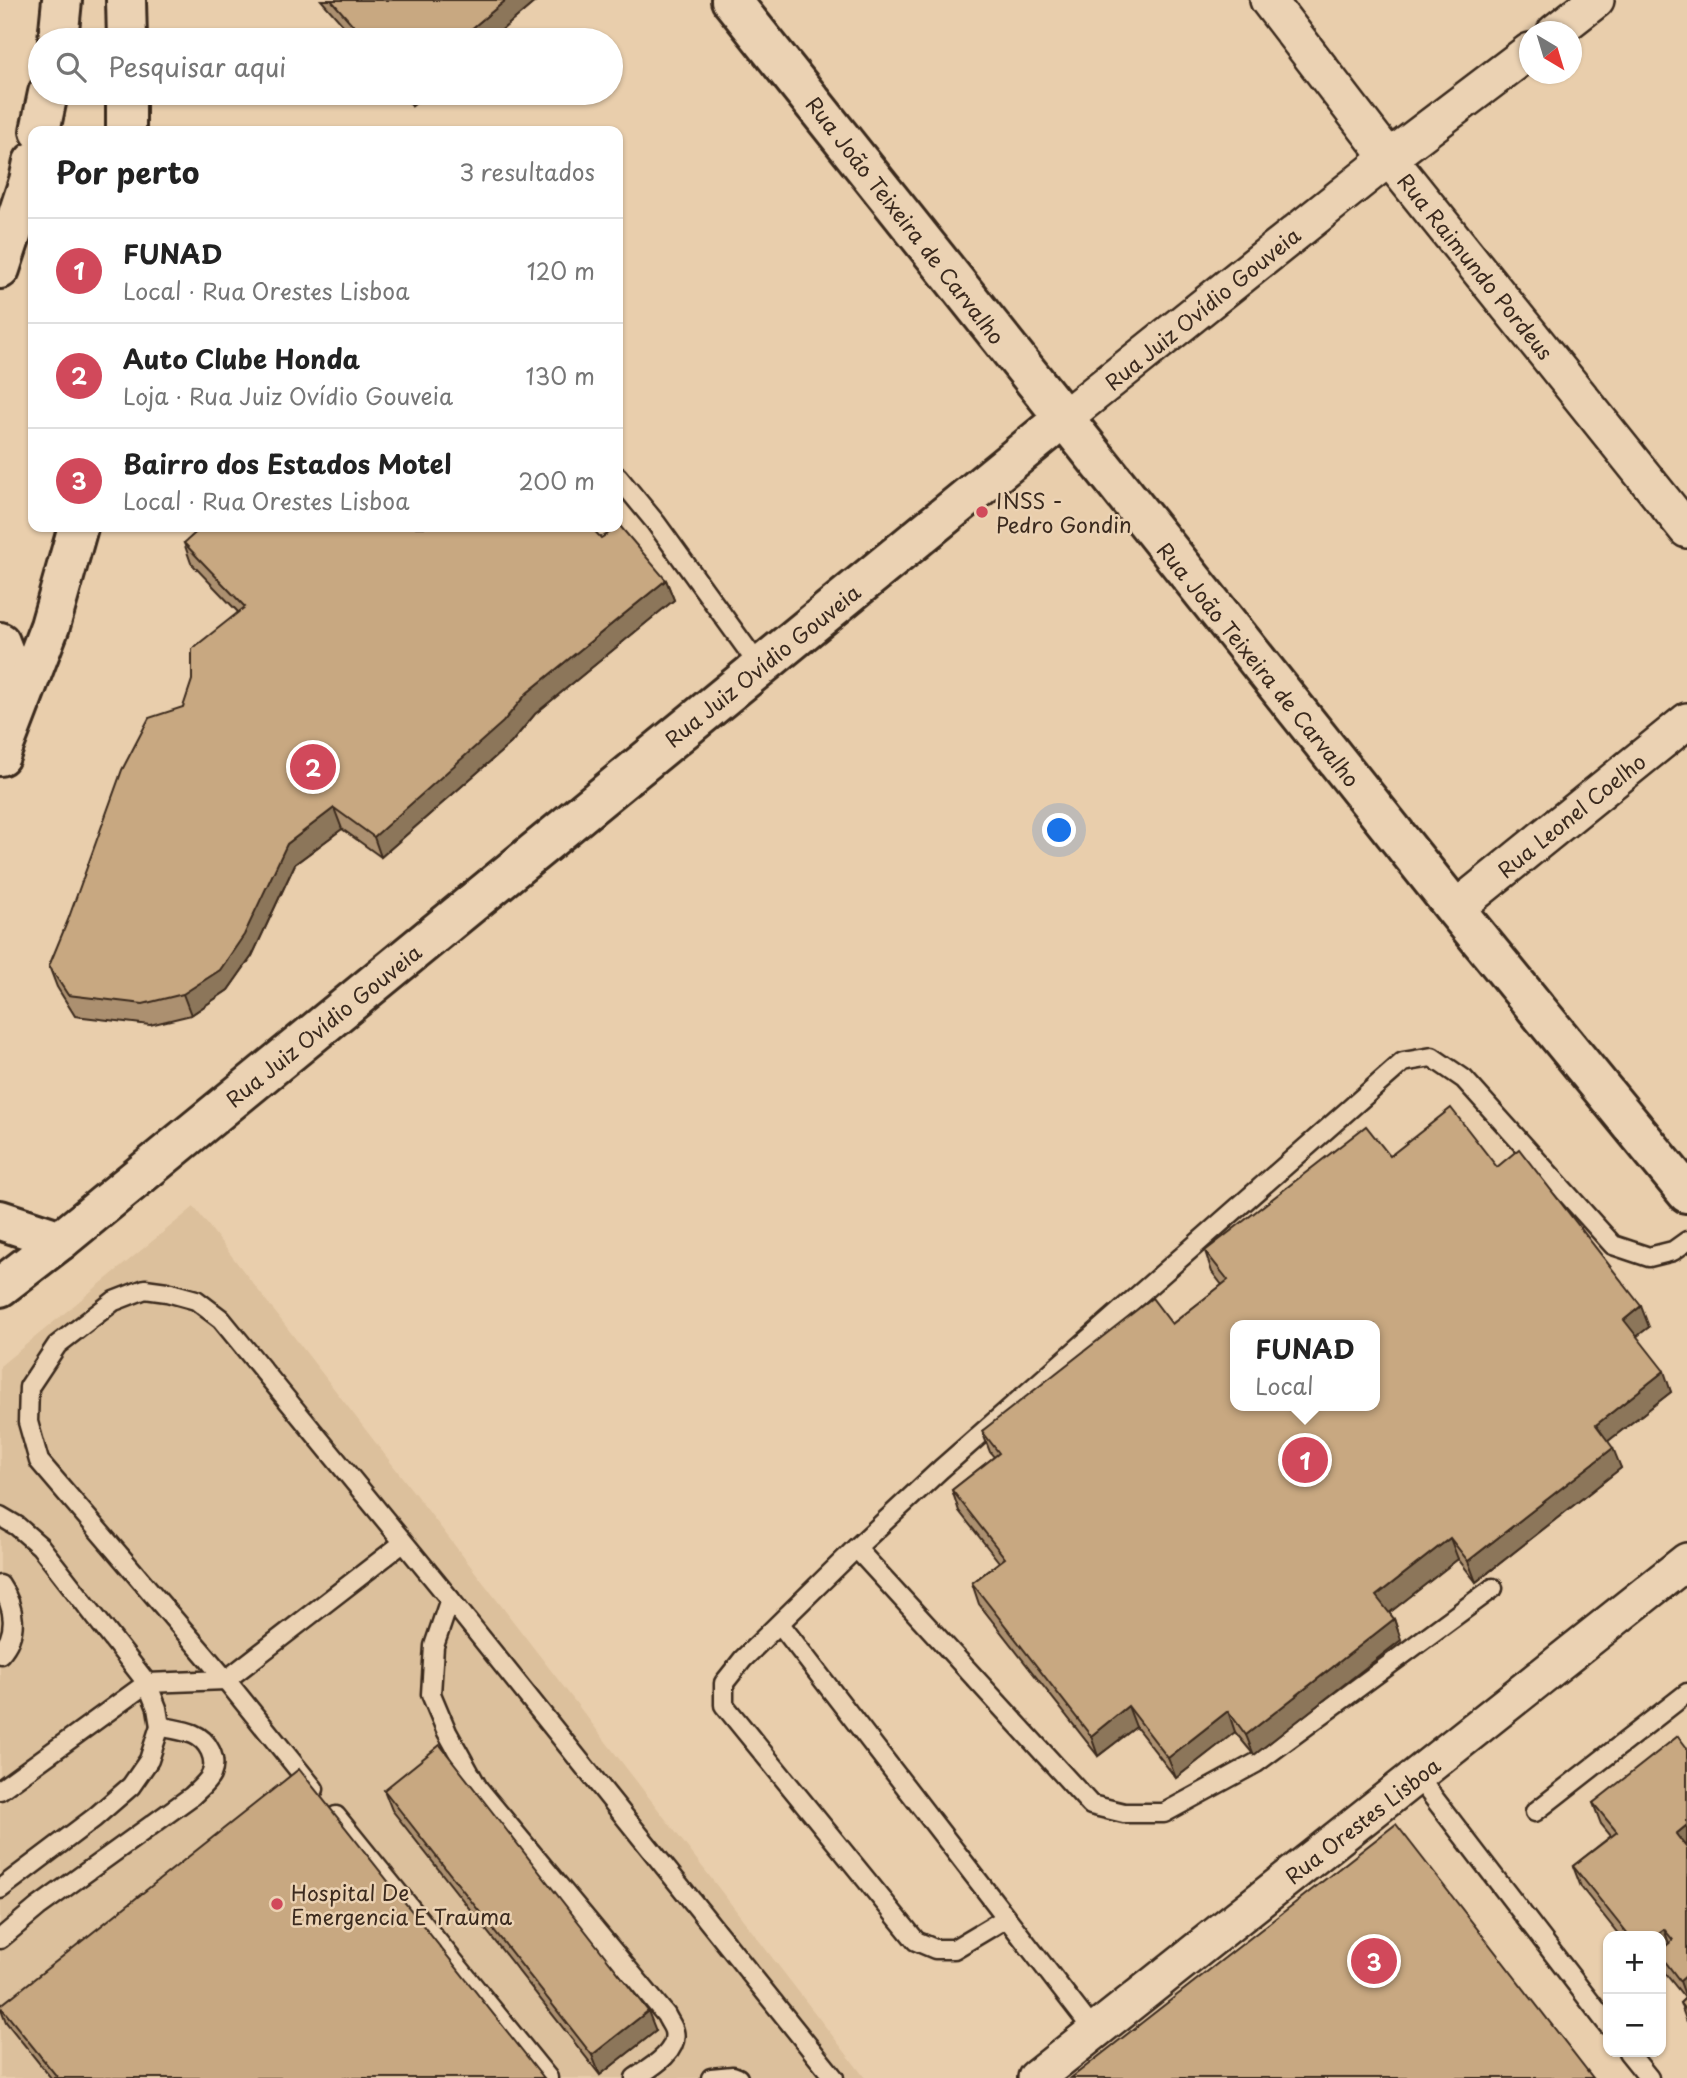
<!DOCTYPE html>
<html lang="pt">
<head>
<meta charset="utf-8">
<style>
	:root { --surface:#fff; --page:#f6f6f6; --text:#222; --muted:#767676; --line:#e0e0e0; --accent:#d1495b }
	body { margin:0; font-family:"Playpen Sans",sans-serif; background:var(--page); color:var(--text) }
	.controls { position:absolute; right:21px; bottom:21px; display:grid; overflow:hidden; border-radius:14px; box-shadow:0 2px 5px #0004 }
	.controls button { width:63px; height:63px; display:grid; place-items:center; padding:0; border:0; border-bottom:2px solid var(--line); background:var(--surface); color:var(--text); font:35px sans-serif }
	.compass { position:absolute; left:1519px; top:21px; width:63px; height:63px; border-radius:50%; background:var(--surface); box-shadow:0 2px 5px #0004; rotate:142deg }
	.you { position:absolute; left:1060px; top:831px; width:24px; height:24px; margin:-18px; border:5px solid #fff; border-radius:50%; background:#1a73e8; box-shadow:0 0 0 10px #1a73e833 }
	.badge { display:grid; place-items:center; width:46px; height:46px; border-radius:50%; background:var(--accent); color:#fff; font-size:23px; font-weight:700 }
	.pin { position:absolute; translate:-50% -50%; border:4px solid #fff; box-shadow:0 2px 7px #0006 }
	.popup { position:absolute; left:1230px; top:1320px; width:150px; height:91px; box-sizing:border-box; display:grid; place-content:center; border-radius:14px; background:var(--surface); filter:drop-shadow(0 2px 5px #0005); font-size:23px; white-space:nowrap; color:var(--muted) }
	.popup b { font-size:26px; color:var(--text) }
	.popup::after { content:''; position:absolute; left:50%; top:100%; margin-left:-14px; border:14px solid transparent; border-top-color:var(--surface) }
	.list { margin:0; padding:0; list-style:none }
	h2 { display:flex; justify-content:space-between; align-items:center; height:91px; margin:0; padding:0 28px; font-size:30px }
	h2 small { font-size:23px; font-weight:400; color:var(--muted) }
	.list li { display:grid; grid-template-columns:46px 1fr auto; gap:21px; align-items:center; box-sizing:border-box; height:105px; padding:0 28px; border-top:2px solid var(--line) }
	.list b { display:block; font-size:26px; white-space:nowrap }
	.list p { margin:0; font-size:23px; white-space:nowrap; color:var(--muted) }
	.list em { font-size:23px; font-style:normal; color:var(--muted) }
	.icon { flex:none; width:38px; height:38px; fill:none; stroke:currentColor; stroke-width:2; stroke-linecap:round; stroke-linejoin:round }
	.map { position:relative; flex:none; width:1687px; height:2078px; overflow:hidden }
	.search { position:absolute; background:var(--surface); box-shadow:0 2px 5px #0004; left:28px; top:28px; width:595px; height:77px; display:flex; align-items:center; gap:18px; box-sizing:border-box; padding:0 24px; border-radius:38px; color:var(--muted); font-size:26px }
	.panel { position:absolute; background:var(--surface); box-shadow:0 2px 5px #0004; left:28px; top:126px; width:595px; height:406px; border-radius:14px }
	.map>svg:first-child { display:block }
</style>
</head>
<body>
<div class="map">
<svg width="1687" height="2078" viewBox="0 0 1687 2078">
	<rect width="100%" height="100%" fill="#e9ceac"/>
	<filter id="ink" filterUnits="userSpaceOnUse"><feTurbulence type="fractalNoise" baseFrequency=".0143" numOctaves="2"/><feDisplacementMap in="SourceGraphic" scale="14" xChannelSelector="R" yChannelSelector="G"/><feConvolveMatrix kernelMatrix="1 2 1 2 8 2 1 2 1" color-interpolation-filters="sRGB"/></filter>
	<g filter="url(#ink)">
		<path fill="#dcc09c" d="M194,1207l671,871h-865v-712z"/>
		<g fill="none" stroke-linecap="round" stroke-linejoin="round">
			<g stroke="#3b2a1e" stroke-width="23">
				<g id="lane">
					<path d="M618,477l38,46 104,144"/>
					<path d="M0,1516l17,10 23,20 107,137 10,25 3,18 -11,34 -18,26 -37,32 -94,71"/>
					<path d="M856,1548l235,257 33,8h40l92,-50 237,-175"/>
					<path d="M0,1585c15,22 19,48 0,69"/>
					<path d="M450,1599l-16,47 -3,48 16,38 31,56 188,227c2,5 7,11 8,16 5,21 -24,37 -39,47"/>
					<path d="M780,1624l314,407"/>
					<path d="M1417,1776l191,249"/>
					<path d="M314,1789l-88,-109 -187,-219 -11,-39 1,-35 28,-42 57,-44 31,-12 22,3 29,8 25,19 229,280 384,479"/>
					<path d="M0,1790l147,-107 79,-3 177,-137"/>
					<path d="M1535,1812l152,-119"/>
					<path d="M336,1816l212,262"/>
					<path d="M1006,1918l-52,31h-19l-19,-8 -192,-236v-22l19,-24 113,-111 85,-79 462,-407 29,-5 32,22 149,166 36,12 24,-6 14,-10"/>
					<path d="M0,1939l38,-32 154,-111c6,-6 15,-13 19,-21 7,-16 -3,-35 -18,-41 -10,-4 -22,-5 -33,-8"/>
					<path d="M1628,2052l21,26"/>
					<path d="M711,2078l22,-2 5,2"/>
				</g>
			</g>
			<g stroke="#3b2a1e" stroke-width="40">
				<g id="street">
					<path d="M1268,0l121,158 298,372"/>
					<path d="M1555,32l41,-32"/>
					<path d="M1064,418l325,-260 141,-107"/>
					<path d="M1455,909l232,-188"/>
					<path d="M1036,2078l651,-517"/>
				</g>
			</g>
			<g stroke="#3b2a1e" stroke-width="44">
				<path id="secondary" d="M1064,418l391,491 232,284"/>
			</g>
			<g stroke="#3b2a1e" stroke-width="44">
				<g id="primary">
					<path d="M0,1220l61,20"/>
					<path d="M0,1287l61,-47 1003,-822 -333,-418"/>
				</g>
			</g>
			<g stroke="#3b2a1e" stroke-width="44">
				<g id="highway">
					<path d="M126,0l1,40"/>
					<path d="M58,40l4,-40"/>
					<path d="M40,131l8,-38"/>
					<path d="M126,131v-38"/>
					<path d="M0,269l29,-88 4,-19"/>
					<path d="M0,642c11,24 7,48 1,72"/>
					<path d="M0,756l50,-130 28,-99"/>
				</g>
			</g>
			<use href="#lane" stroke="#ebd2b3" stroke-width="18"/>
			<use href="#street" stroke="#ebd2b3" stroke-width="35"/>
			<use href="#secondary" stroke="#ebd2b3" stroke-width="38"/>
			<use href="#primary" stroke="#ebd2b3" stroke-width="38"/>
			<use href="#highway" stroke="#ebd2b3" stroke-width="38"/>
		</g>
		<g fill="#ac906f" stroke="#3b2a1e" stroke-width="2">
			<path d="M321,0h216l-47,40h-134z"/>
			<path d="M401,93h27l-16,13z"/>
			<path d="M601,538l65,42 8,20 -139,114 -24,29 -130,114 -39,-28 -47,35 -43,92 -24,34 -37,25 -41,10 -75,-9 -18,-29 -8,-21 134,-259 55,-95 -47,-49 -7,-20z"/>
			<path d="M1390,1156l107,11 152,160 -13,9 35,56 -63,49 13,27 -145,114 -18,-23 -69,54 5,6 7,21 -147,115 -19,-23 -59,46 -40,-51 -38,29 -119,-152 -7,-21 27,-21 -40,-51 -7,-21 42,-33 -4,-5 -8,-21 190,-107 50,-39 -10,-13 -7,-21z"/>
			<path d="M1687,1748v274l-7,-19 5,-5 -20,-25 -4,-12v-25h-41l-39,-49 -8,-21 38,-30 -10,-12 -8,-21z"/>
			<path d="M384,1790l272,241 -56,44 -208,-265z"/>
			<path d="M0,2006l544,72h-493l-45,-56z"/>
		</g>
		<g fill="#8c765a" stroke="#3b2a1e" stroke-width="2">
			<path d="M506,0h31l-47,40h-32z"/>
			<path d="M407,93h21l-16,13z"/>
			<path d="M666,580l8,20 -139,114 -24,29 -130,114 -7,-20 153,-144z"/>
			<path d="M334,808l8,21 -47,35 -43,92 -24,34 -37,25 -8,-21 104,-150z"/>
			<path d="M1641,1306l8,21 -18,14 -7,-21z"/>
			<path d="M1664,1371l7,21 -68,53 -7,-20z"/>
			<path d="M1613,1448l8,20 -145,114 -8,-21z"/>
			<path d="M1450,1538l8,21 -74,58 -8,-21z"/>
			<path d="M1394,1619l7,21 -147,115 -8,-20z"/>
			<path d="M1128,1706l8,21 -38,29 -7,-20z"/>
			<path d="M1228,1711l7,21 -59,46 -8,-20z"/>
			<path d="M1687,1825v26l-11,-17z"/>
			<path d="M1664,1929l7,20 -10,7v-20h-7z"/>
			<path d="M1687,1975v26l-7,-20z"/>
			<path d="M648,2011l8,20 -56,44 -8,-20z"/>
		</g>
		<g fill="#c8a881" stroke="#3b2a1e" stroke-width="2" fill-rule="evenodd">
			<path d="M331,0h175l-48,40h-92z"/>
			<path d="M620,526l46,54 -139,113 -24,29 -129,115 -40,-29 -47,36 -43,91 -24,35 -37,24 -40,10 -75,-9 -19,-29 19,-46 54,-150 27,-52 34,-11 9,-27v-31l53,-42 -61,-64 18,-16h389l10,11z"/>
			<path d="M1451,1108l46,59 22,-18 122,157 -17,14 40,51 -68,54 17,23 -145,113 -18,-23 -74,58 18,23 -148,116 -18,-24 -60,47 -40,-52 -37,30 -119,-153 33,-25 -53,-68 47,-37 -17,-22 170,-133 20,26 56,-44 -23,-29 161,-125 24,30zM1235,1325h140v81h-140z"/>
			<path d="M1678,1736l9,12v77l-11,9 10,13 1,-1v129l-7,6 -19,-25v-6l12,-10 -9,-11 -10,7h-25l-56,-70 44,-34 -24,-29z"/>
			<path d="M440,1745l208,266 -56,44 -208,-265z"/>
			<path d="M299,1769l245,309h-486l-58,-72z"/>
			<path d="M1396,1824l197,254h-522z"/>
			<path d="M1687,1997v15l-7,-9z"/>
		</g>
	</g>
	<g fill="#d1495b" stroke="#ebd2b3" stroke-width="2.5">
		<circle cx="982" cy="512" r="7"/>
		<circle cx="277" cy="1904" r="7"/>
	</g>
	<g text-anchor="middle" dominant-baseline="central" stroke-width="5" stroke-linejoin="round" paint-order="stroke">
		<g font-size="21" fill="#3b2a1e" stroke="#ebd2b3">
			<text transform="translate(906 220) rotate(52)">Rua João Teixeira de Carvalho</text>
			<text transform="translate(1476 266) rotate(51)">Rua Raimundo Pordeus</text>
			<text transform="translate(1202 308) rotate(-39)">Rua Juiz Ovídio Gouveia</text>
			<text transform="translate(1259 664) rotate(51)">Rua João Teixeira de Carvalho</text>
			<text transform="translate(762 665) rotate(-39)">Rua Juiz Ovídio Gouveia</text>
			<text transform="translate(1571 815) rotate(-39)">Rua Leonel Coelho</text>
			<text transform="translate(323 1025) rotate(-39)">Rua Juiz Ovídio Gouveia</text>
			<text transform="translate(1362 1820) rotate(-38)">Rua Orestes Lisboa</text>
		</g>
		<g font-size="21" fill="#3b2a1e" stroke="#ebd2b3" text-anchor="start">
			<text x="996" y="500">INSS -<tspan x="996" dy="24">Pedro Gondin</tspan></text>
			<text x="291" y="1892">Hospital De<tspan x="291" dy="24">Emergencia E Trauma</tspan></text>
		</g>
	</g>
</svg>
<div class="controls">
<button>+</button>
<button>−</button>
</div>
<svg class="compass" viewBox="-18 -18 36 36"><path d="M0-13l5 13h-10z" fill="#e53935"/><path d="M0 13l5-13h-10z" fill="#767676"/></svg>
<div class="you"></div>
<div class="pin badge" style="left:1305px;top:1460px">1</div>
<div class="popup"><b>FUNAD</b>Local</div>
<div class="pin badge" style="left:313px;top:767px">2</div>
<div class="pin badge" style="left:1374px;top:1961px">3</div>
<div class="search"><svg class="icon" aria-label="search" viewBox="0 0 24 24"><circle cx="10" cy="10" r="6"/><path d="M15 15l6 6"/></svg>Pesquisar aqui</div>
<section class="panel">
<h2>Por perto<small>3 resultados</small></h2>
<ul class="list">
<li><span class="badge">1</span><div><b>FUNAD</b><p>Local · Rua Orestes Lisboa</p></div><em>120 m</em></li>
<li><span class="badge">2</span><div><b>Auto Clube Honda</b><p>Loja · Rua Juiz Ovídio Gouveia</p></div><em>130 m</em></li>
<li><span class="badge">3</span><div><b>Bairro dos Estados Motel</b><p>Local · Rua Orestes Lisboa</p></div><em>200 m</em></li>
</ul>
</section>
</div>
</body>
</html>
